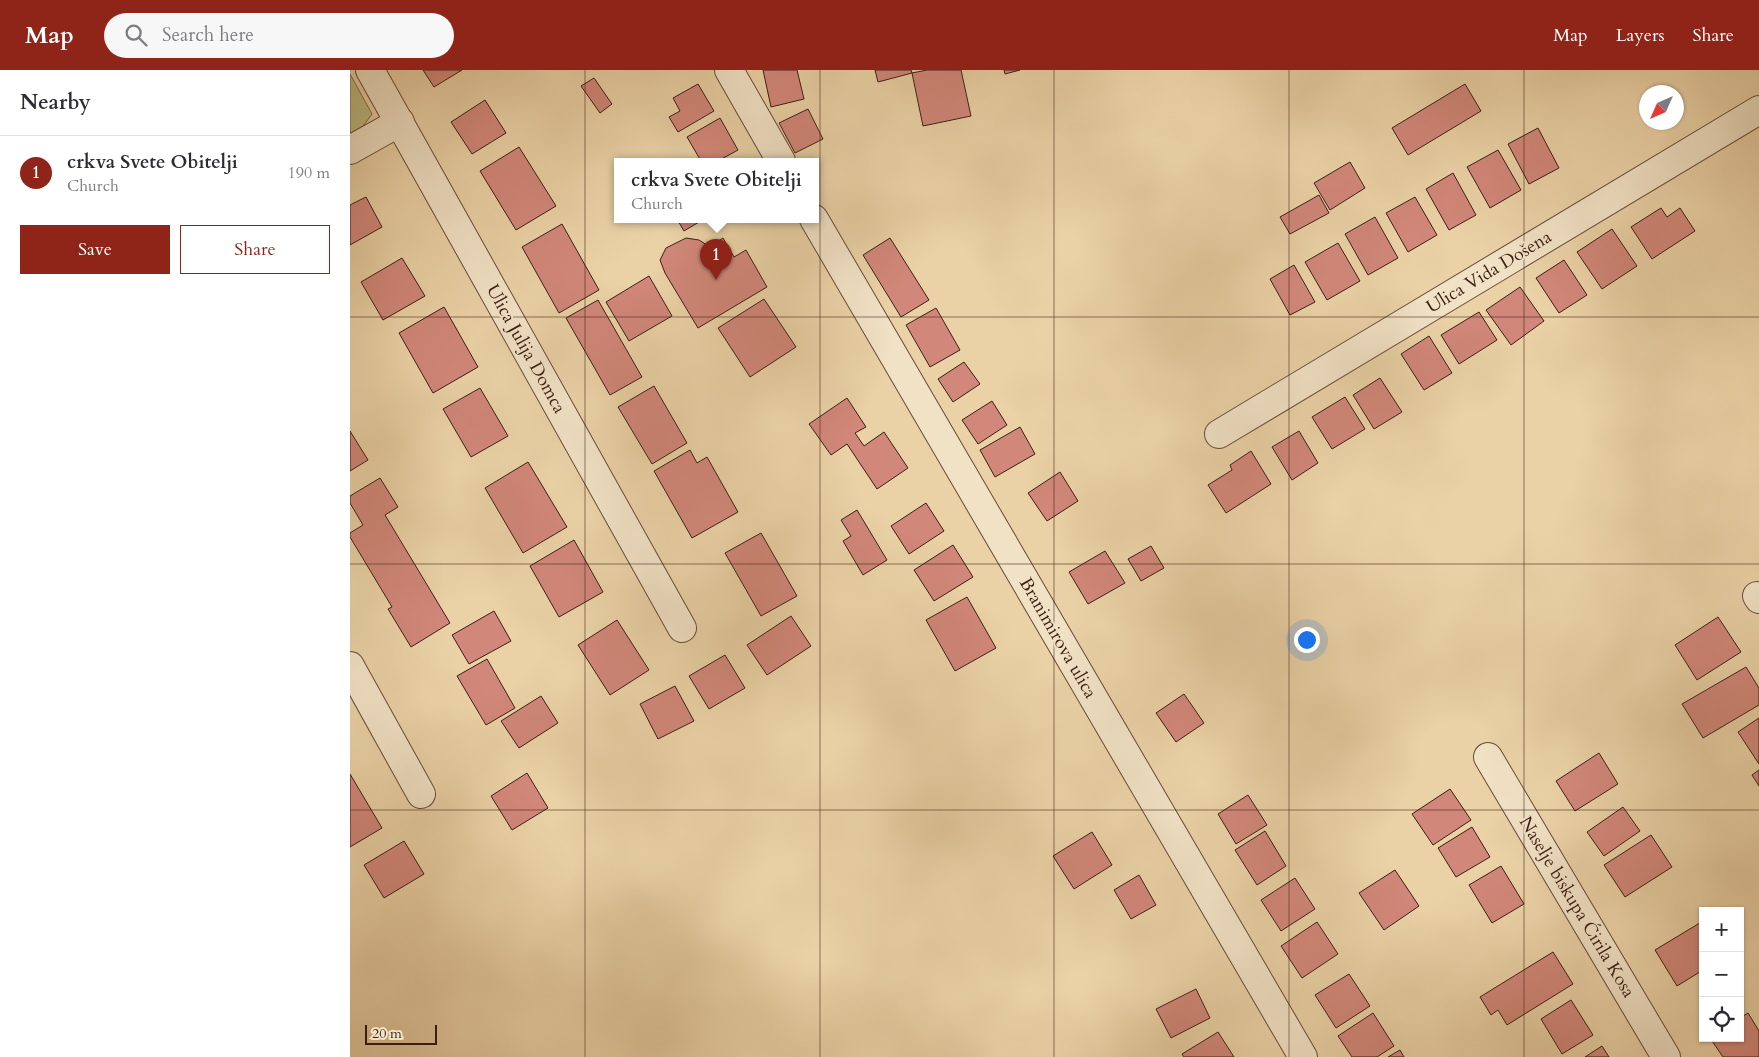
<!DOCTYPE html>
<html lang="en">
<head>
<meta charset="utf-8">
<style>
	:root { --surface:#fff; --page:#f7f7f7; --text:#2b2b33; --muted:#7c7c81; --line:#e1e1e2; --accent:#8f2418 }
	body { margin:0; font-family:Cardo,serif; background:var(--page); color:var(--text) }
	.controls { position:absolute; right:15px; bottom:15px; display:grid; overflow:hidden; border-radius:0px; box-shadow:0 1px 4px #0004 }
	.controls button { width:45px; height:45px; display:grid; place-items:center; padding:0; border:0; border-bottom:1px solid var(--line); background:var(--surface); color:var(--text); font:25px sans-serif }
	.compass { position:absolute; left:1289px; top:15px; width:45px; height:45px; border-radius:50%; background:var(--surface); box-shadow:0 1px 4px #0004; rotate:225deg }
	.scale { position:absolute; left:15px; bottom:12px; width:72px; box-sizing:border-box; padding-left:5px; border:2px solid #3b1f14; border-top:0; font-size:14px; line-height:18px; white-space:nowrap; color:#3b1f14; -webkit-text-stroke:4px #f1e1c5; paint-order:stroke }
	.you { position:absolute; left:956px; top:569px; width:18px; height:18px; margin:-12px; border:4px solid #fff; border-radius:50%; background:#1a73e8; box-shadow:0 0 0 8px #1a73e833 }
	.badge { display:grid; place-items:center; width:32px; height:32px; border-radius:50%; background:var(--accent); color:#fff; font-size:16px; font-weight:700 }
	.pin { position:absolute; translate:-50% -41px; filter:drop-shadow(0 1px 2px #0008) }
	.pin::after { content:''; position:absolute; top:26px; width:18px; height:15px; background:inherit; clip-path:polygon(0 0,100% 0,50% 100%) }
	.popup { position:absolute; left:264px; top:88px; width:205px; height:65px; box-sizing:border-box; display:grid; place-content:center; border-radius:0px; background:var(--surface); filter:drop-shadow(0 1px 4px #0005); font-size:16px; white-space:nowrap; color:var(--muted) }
	.popup b { font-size:19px; color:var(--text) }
	.popup::after { content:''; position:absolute; left:50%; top:100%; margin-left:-10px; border:10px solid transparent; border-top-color:var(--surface) }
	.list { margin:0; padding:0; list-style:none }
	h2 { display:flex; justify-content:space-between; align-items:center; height:65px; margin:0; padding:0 20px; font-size:21px }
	h2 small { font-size:16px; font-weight:400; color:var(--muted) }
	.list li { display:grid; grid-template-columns:32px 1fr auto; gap:15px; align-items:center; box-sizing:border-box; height:75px; padding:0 20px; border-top:1px solid var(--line) }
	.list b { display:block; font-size:19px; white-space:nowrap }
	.list p { margin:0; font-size:16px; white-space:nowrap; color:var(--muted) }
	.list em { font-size:16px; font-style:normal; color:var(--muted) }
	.actions { display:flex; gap:10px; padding:15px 20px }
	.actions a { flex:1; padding:11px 0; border:1px solid var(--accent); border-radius:0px; text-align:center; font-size:18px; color:var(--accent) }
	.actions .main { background:var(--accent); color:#fff }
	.icon { flex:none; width:28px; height:28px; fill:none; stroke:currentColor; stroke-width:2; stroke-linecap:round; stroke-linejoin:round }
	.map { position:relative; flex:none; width:1409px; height:987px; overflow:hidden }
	header { display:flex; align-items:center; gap:30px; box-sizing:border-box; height:70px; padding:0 25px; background:var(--accent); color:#fff }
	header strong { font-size:24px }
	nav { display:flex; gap:28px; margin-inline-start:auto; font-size:18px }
	.search { width:350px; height:45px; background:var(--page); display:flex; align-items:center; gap:12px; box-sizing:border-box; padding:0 18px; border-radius:28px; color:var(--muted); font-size:19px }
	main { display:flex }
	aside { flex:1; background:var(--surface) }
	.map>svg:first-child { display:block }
</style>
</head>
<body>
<header>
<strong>Map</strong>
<div class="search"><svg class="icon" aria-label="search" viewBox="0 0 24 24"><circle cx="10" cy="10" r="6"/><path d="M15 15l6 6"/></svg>Search here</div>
<nav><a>Map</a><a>Layers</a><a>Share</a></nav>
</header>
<main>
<aside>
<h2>Nearby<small></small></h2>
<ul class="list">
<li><span class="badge">1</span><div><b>crkva Svete Obitelji</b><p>Church</p></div><em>190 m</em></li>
</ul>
<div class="actions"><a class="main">Save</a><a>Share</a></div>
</aside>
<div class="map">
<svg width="1409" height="987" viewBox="0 0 1409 987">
	<rect width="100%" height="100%" fill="#ead1a6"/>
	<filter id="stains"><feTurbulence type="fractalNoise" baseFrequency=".004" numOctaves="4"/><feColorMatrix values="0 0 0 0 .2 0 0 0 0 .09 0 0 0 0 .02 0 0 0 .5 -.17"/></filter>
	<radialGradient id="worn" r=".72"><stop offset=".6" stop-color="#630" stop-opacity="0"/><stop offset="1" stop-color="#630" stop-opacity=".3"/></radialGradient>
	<path fill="#bfb981" stroke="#7d6c4a" d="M0,4l22,40 -8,11 -14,14z"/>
	<g fill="#d18779" stroke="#3b1f14">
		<path d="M73,0h39l-28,17z"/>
		<path d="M413,0h34l7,29 -33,8z"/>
		<path d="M525,0h36l1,3 -34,9z"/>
		<path d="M577,0h34l10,46 -48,10 -11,-53z"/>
		<path d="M654,0h16l-15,4z"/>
		<path d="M244,8l18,26 -12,9 -19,-27z"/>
		<path d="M348,14l16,27 -36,21 -9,-15 11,-6 -7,-13z"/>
		<path d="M1115,14l16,27 -73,44 -16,-27z"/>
		<path d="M135,30l21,33 -34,21 -21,-32z"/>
		<path d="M458,39l15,30 -28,14 -16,-30z"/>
		<path d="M370,48l18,32 -20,11h-17l-14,-24z"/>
		<path d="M1188,58l21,40 -30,16 -21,-40z"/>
		<path d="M169,77l37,59 -40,24 -36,-59z"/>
		<path d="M1148,80l23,40 -31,18 -23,-41z"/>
		<path d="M1000,92l15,26 -35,22 -16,-27z"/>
		<path d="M1103,103l23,42 -27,15 -23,-41z"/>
		<path d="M969,125l10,18 -39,21 -10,-17z"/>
		<path d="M16,127l16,30 -32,18v-40z"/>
		<path d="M1065,127l22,38 -29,17 -22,-39z"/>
		<path d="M1311,138l6,9 13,-9 15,23 -43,28 -21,-32z"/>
		<path d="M1025,147l23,41 -30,17 -23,-41z"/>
		<path d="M327,149h27l-20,12z"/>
		<path d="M212,154l37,66 -40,23 -37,-66z"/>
		<path d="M1262,159l25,37 -35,23 -25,-37z"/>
		<path d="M336,168l13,2 11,7 13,-9 11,19 12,-7 21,37 -69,41 -33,-55 -5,-13 6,-12z"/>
		<path d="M540,168l39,62 -28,17 -38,-62z"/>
		<path d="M988,173l22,38 -33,19 -22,-38z"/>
		<path d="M52,188l23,38 -42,24 -22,-38z"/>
		<path d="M1214,190l23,35 -28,18 -23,-35z"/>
		<path d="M944,195l21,37 -25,13 -20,-36z"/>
		<path d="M299,206l23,40 -43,25 -23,-39z"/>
		<path d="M1170,217l24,34 -33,24 -25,-35z"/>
		<path d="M414,229l32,48 -46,30 -32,-49z"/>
		<path d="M248,230l44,77 -32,18 -44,-77z"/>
		<path d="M94,237l34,60 -45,26 -34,-60z"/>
		<path d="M586,238l24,42 -30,17 -24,-42z"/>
		<path d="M1129,242l18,28 -38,24 -18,-29z"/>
		<path d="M1079,266l23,37 -28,17 -23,-36z"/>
		<path d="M614,292l16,22 -27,18 -15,-23z"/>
		<path d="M1030,308l22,34 -28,17 -21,-34z"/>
		<path d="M304,316l33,57 -35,21 -34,-57z"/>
		<path d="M130,318l28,48 -37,21 -28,-48z"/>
		<path d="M995,327l20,32 -33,20 -20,-32z"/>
		<path d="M497,328l19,29 -11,6 9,13 20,-14 24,36 -31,21 -30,-45 -16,11 -22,-31z"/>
		<path d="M642,331l15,24 -29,19 -16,-24z"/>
		<path d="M670,357l15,27 -40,23 -15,-27z"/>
		<path d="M0,361l18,29 -18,11z"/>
		<path d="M949,361l19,32 -26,17 -20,-33z"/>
		<path d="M340,380l7,13 10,-6 31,55 -46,26 -38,-67z"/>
		<path d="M901,381l20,33 -45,29 -18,-28 24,-15 -2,-5z"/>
		<path d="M178,392l39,65 -44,26 -38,-65z"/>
		<path d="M710,402l18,29 -31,20 -19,-28z"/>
		<path d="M30,408l18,29 -13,8 65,108 -39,24 -23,-38 4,-2 -42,-70v-4l13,-8 -13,-22v-7z"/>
		<path d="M576,433l18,28 -35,23 -18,-28z"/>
		<path d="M507,440l30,50 -24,15 -20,-34 8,-5 -10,-16z"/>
		<path d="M411,463l36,63 -36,20 -36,-63z"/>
		<path d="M224,470l29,52 -44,25 -29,-51z"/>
		<path d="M603,475l20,32 -39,24 -20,-31z"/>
		<path d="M801,476l13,22 -23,13 -13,-22z"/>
		<path d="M755,481l20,32 -37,21 -19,-32z"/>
		<path d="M617,527l29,51 -41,23 -29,-51z"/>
		<path d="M144,541l17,30 -42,23 -17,-29z"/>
		<path d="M441,546l20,30 -44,29 -20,-30z"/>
		<path d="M1368,547l23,35 -44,28 -22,-35z"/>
		<path d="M267,550l32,50 -39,25 -32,-50z"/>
		<path d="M375,585l20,33 -36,21 -20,-33z"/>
		<path d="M137,589l28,49 -29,17 -29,-49z"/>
		<path d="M1396,597l13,21v17l-56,33 -21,-34z"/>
		<path d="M325,616l19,35 -36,18 -18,-35z"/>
		<path d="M834,624l20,29 -28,19 -20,-29z"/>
		<path d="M191,626l17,27 -39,25 -18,-27z"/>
		<path d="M1409,648v46l-21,-32z"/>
		<path d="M1249,683l19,31 -43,27 -19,-30z"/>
		<path d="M1409,700v16l-7,-11z"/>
		<path d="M177,703l21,35 -36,22 -21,-34z"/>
		<path d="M0,704l32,54 -32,19z"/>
		<path d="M1100,719l21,31 -38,25 -21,-31z"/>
		<path d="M898,725l19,30 -31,19 -18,-30z"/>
		<path d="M1273,737l17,24 -36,25 -17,-24z"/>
		<path d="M1122,757l18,30 -34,20 -18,-29z"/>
		<path d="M915,761l21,35 -29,19 -22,-35z"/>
		<path d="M742,762l20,33 -38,24 -21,-33z"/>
		<path d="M1301,765l21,32 -47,30 -21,-32z"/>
		<path d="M54,771l20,33 -40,24 -20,-33z"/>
		<path d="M1151,796l23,38 -32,19 -23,-38z"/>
		<path d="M1045,800l24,36 -35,24 -25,-37z"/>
		<path d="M789,805l17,30 -25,14 -17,-29z"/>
		<path d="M945,808l20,31 -34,22 -20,-31z"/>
		<path d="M1353,851v49l-26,16 -22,-36z"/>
		<path d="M967,852l21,32 -36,24 -21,-32z"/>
		<path d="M1203,882l20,32 -66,41 -9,-15 -7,5 -11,-18z"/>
		<path d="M999,904l21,32 -34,22 -21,-33z"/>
		<path d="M846,919l14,29 -39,20 -15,-29z"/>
		<path d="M1221,930l22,35 -31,19 -21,-35z"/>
		<path d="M1023,943l21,33 -17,11h-25l-14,-21z"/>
		<path d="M1398,943l11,18v26h-36l-13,-19h30v-20z"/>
		<path d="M868,962l16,25h-50l-2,-3z"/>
		<path d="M1252,976l7,11h-24z"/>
		<path d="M1050,980l4,7h-16z"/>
	</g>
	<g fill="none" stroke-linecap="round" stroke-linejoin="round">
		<g stroke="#674c38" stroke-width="30">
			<g id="minor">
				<path d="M20,0l312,558"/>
				<path d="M379,0l52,91"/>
				<path d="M0,80l50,-28"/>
				<path d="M464,149l489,838"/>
				<path d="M869,364l540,-324"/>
				<path d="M1407,526l2,3"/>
				<path d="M0,596l71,128"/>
				<path d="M1138,687l178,300"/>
			</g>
		</g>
		<use href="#minor" stroke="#f1e1c5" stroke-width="28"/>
	</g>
	<path fill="none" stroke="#3b1f14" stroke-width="1" stroke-opacity="0.55" d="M235,0v987M470,0v987M704,0v987M939,0v987M1174,0v987M0,247h1409M0,494h1409M0,740h1409"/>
	<g text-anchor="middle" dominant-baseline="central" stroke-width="4" stroke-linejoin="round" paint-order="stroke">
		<g font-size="18" fill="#3b1f14" stroke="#f1e1c5">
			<text transform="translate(1139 202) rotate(-31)">Ulica Vida Došena</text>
			<text transform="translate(176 279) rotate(61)">Ulica Julija Domca</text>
			<text transform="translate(708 568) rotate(60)">Branimirova ulica</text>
			<text transform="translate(1227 837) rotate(59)">Naselje biskupa Ćirila Kosa</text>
		</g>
	</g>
	<rect width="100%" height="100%" filter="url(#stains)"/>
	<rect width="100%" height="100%" fill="url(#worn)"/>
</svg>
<div class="controls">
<button>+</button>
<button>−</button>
<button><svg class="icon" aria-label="locate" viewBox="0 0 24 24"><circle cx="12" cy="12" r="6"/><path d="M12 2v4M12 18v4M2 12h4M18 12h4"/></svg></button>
</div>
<svg class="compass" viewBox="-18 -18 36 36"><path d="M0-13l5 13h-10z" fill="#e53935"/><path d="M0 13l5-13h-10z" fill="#7c7c81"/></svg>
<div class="scale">20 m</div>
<div class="you"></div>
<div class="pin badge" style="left:366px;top:210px">1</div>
<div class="popup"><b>crkva Svete Obitelji</b>Church</div>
</div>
</main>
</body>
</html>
